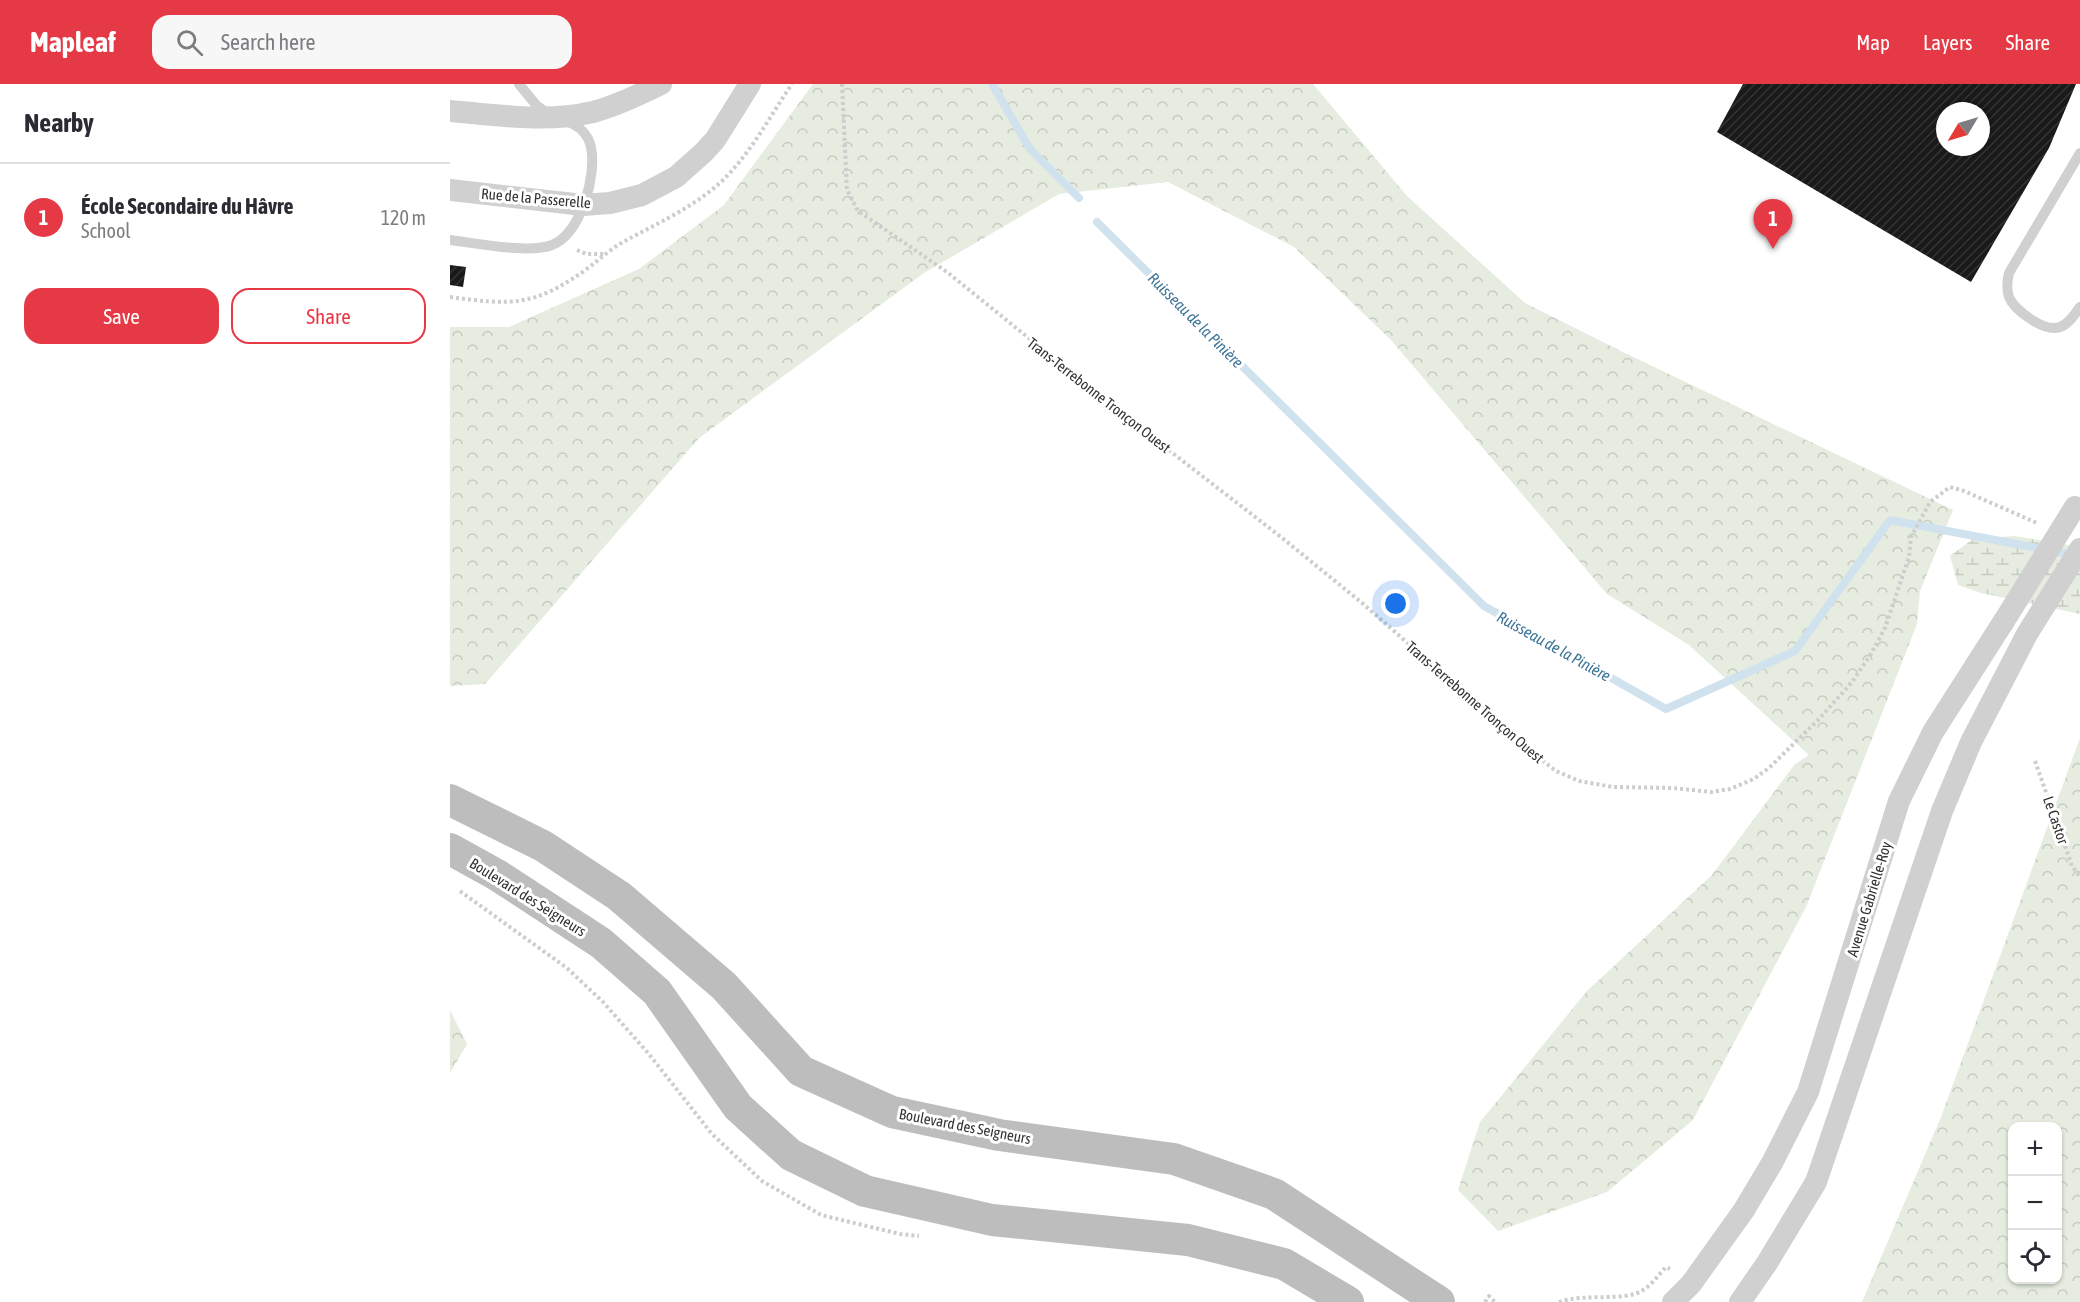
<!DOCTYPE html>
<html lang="en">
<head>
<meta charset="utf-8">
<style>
	:root { --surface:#fff; --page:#f7f7f7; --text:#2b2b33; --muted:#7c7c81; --line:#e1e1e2; --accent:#e63946 }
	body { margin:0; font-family:"Asap Condensed",sans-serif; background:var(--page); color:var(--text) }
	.controls { position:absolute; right:18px; bottom:18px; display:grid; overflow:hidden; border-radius:12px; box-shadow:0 2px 4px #0004 }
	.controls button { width:54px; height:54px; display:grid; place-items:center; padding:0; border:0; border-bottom:2px solid var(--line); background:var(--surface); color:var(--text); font:30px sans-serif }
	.compass { position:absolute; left:1486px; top:18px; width:54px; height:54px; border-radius:50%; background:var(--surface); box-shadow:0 2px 4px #0004; rotate:232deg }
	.you { position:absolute; left:946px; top:520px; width:21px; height:21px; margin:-15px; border:4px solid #fff; border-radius:50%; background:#1a73e8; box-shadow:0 0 0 9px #1a73e833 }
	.badge { display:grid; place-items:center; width:39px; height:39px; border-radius:50%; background:var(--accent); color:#fff; font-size:20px; font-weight:700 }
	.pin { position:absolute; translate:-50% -50px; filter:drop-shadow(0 2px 3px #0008) }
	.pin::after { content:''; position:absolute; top:32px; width:21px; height:18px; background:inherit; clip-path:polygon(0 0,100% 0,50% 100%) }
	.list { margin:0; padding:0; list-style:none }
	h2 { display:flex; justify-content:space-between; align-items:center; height:78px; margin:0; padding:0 24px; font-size:26px }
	h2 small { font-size:20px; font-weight:400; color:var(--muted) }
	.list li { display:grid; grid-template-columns:39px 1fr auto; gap:18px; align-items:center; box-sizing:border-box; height:108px; padding:0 24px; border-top:2px solid var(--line) }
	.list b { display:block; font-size:22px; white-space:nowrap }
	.list p { margin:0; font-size:20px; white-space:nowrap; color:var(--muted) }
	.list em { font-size:20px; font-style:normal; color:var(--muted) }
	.actions { display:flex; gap:12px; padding:18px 24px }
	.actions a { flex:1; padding:14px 0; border:2px solid var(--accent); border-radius:18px; text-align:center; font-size:21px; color:var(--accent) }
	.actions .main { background:var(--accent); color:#fff }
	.icon { flex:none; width:33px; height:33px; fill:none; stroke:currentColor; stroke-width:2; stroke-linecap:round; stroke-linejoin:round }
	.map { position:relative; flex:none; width:1630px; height:1218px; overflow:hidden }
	header { display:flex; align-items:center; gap:36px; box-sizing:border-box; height:84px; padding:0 30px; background:var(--accent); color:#fff }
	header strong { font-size:28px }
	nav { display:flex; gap:33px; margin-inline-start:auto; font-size:21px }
	.search { width:420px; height:54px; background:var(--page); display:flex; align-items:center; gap:15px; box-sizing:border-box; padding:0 21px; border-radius:18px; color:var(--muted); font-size:22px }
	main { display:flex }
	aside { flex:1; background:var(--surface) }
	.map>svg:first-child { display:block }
</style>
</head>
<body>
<header>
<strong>Mapleaf</strong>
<div class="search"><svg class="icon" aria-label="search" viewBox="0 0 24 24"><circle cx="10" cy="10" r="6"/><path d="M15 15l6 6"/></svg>Search here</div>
<nav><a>Map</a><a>Layers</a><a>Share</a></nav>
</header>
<main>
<aside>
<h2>Nearby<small></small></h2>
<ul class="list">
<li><span class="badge">1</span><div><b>École Secondaire du Hâvre</b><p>School</p></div><em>120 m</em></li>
</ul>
<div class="actions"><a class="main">Save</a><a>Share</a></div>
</aside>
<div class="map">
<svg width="1630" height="1218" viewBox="0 0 1630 1218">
	<defs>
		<pattern id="forest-crowns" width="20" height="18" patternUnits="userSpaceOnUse" patternTransform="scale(1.5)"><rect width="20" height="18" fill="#e6ecdf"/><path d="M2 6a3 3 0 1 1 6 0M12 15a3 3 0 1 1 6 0" fill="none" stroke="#c6cbc0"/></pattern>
		<pattern id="wetland-marsh" width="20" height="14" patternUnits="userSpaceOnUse" patternTransform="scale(1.5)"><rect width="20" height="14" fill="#e6ecdf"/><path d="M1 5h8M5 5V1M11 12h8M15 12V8" fill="none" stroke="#c6cbc0"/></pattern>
		<pattern id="building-hatch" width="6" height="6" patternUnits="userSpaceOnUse" patternTransform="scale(1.5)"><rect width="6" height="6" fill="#1a1a1a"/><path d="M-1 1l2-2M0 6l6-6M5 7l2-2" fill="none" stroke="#333"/></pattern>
	</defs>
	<rect width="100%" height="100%" fill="#fff"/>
	<g fill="url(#forest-crowns)" fill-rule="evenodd">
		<path d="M363,0h500l94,112 118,107 100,50 328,157 -33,81 -3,33 -111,283 -113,213 -86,72 -109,39 -40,-41 22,-68 107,-131 125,-116 83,-111 14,-9 -120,-110 -82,-51 -216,-254 -97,-93 -126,-65 -109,12 -135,79 -225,165 -214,246 -35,2v-359h59l130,-58 85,-64z"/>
		<path d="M1630,654v564h-218l79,-185zM1608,1042v154h-46v-154z"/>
		<path d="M0,926l17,34 -17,29z"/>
	</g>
	<path fill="url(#wetland-marsh)" d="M1564,452l66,11v67l-99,-21 -23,-8 -8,-29 23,-17z"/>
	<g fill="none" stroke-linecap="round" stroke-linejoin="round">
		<g stroke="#cfe2ee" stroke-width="8">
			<path d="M542,0l38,65 49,49"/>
			<path d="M647,138l387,384 182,103 129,-58 95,-131 184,35"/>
		</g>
	</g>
	<g fill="url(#building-hatch)" fill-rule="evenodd">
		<path d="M1293,0h333l-27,64 -78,134 -254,-150zM1495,27h36v36h-36z"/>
		<path d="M0,181l16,2 -3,20 -13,-2z"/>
	</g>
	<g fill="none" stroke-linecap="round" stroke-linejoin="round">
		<g stroke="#cdcdcd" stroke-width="4" stroke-dasharray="3 3" stroke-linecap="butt">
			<path d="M392,0l5,106 11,21 89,61 188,152 146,113 81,66 171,150 23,18 23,10 34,6 60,1 38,4 19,-3 24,-10 16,-12 49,-48 33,-37 19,-28 14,-26 24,-71 2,-20 19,-35 20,-15 14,4 73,32"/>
			<path d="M127,166l9,4h19"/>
			<path d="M0,213c60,8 83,10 134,-26 14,-10 26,-22 41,-30 33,-18 69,-34 97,-60 29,-28 48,-65 70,-97"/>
			<path d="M1585,677l37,105 8,11"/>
			<path d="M10,807l107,77 36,34 45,51 64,81 50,47 59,34 79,19 19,2"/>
			<path d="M1035,1218l4,-6 6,6"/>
			<path d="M1109,1218c25,-9 67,0 84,-12 9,-5 16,-16 23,-23l4,2"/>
		</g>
		<g stroke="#d0d0d0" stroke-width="10">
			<path d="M69,0l18,22 12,8"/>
			<path d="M1630,69l-71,120c-2,8 -3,15 0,24 5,13 36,36 51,30 9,-3 15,-13 20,-20"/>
			<path d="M0,156c26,3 79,14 102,5 29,-11 45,-70 39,-98 -3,-13 -13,-22 -25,-26"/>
		</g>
		<g stroke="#d0d0d0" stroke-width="22">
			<path d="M0,27c47,4 96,12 143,1 23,-6 46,-17 68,-28"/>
			<path d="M0,106l133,15 27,-2 32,-8 34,-18 27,-24 12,-13 35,-56"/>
			<path d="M1223,1218l18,-18 53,-74 28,-47 36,-71 91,-291 34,-69 71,-111"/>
			<path d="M1290,1218l27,-39 49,-81 126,-371 29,-69 56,-108 53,-85"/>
		</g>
		<g stroke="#bdbdbd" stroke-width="32">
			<path d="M0,716l93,46 76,50 105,90 77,85 91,41 107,23 175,24 100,35 165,108"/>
			<path d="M0,765l47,26 104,68 56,49 81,115 53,48 74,36 127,29 196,20 96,24 64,38"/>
		</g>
		<path stroke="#d0d0d0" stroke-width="22" d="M1554,537l71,-114"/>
	</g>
	<g text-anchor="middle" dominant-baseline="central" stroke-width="6" stroke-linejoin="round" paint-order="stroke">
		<g font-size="15" fill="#333" stroke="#fff">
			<text transform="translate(86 114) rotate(5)">Rue de la Passerelle</text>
			<text transform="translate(649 311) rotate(38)">Trans-Terrebonne Tronçon Ouest</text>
			<text transform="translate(1025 618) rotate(41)">Trans-Terrebonne Tronçon Ouest</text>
			<text transform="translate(1606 736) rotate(71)">Le Castor</text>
			<text transform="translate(78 813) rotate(32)">Boulevard des Seigneurs</text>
			<text transform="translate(1419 815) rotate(-73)">Avenue Gabrielle-Roy</text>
			<text transform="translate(515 1042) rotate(11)">Boulevard des Seigneurs</text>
		</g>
		<g font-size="16" font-style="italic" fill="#3f7597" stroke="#fff">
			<text transform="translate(746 236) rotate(45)">Ruisseau de la Pinière</text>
			<text transform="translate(1104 562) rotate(29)">Ruisseau de la Pinière</text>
		</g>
	</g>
</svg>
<div class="controls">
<button>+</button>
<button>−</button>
<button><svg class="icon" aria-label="locate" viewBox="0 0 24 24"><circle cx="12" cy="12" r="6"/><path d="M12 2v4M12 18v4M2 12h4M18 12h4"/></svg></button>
</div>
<svg class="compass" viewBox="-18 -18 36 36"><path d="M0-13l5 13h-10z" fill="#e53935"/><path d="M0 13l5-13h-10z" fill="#7c7c81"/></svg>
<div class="you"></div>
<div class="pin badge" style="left:1323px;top:165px">1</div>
</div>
</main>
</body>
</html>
